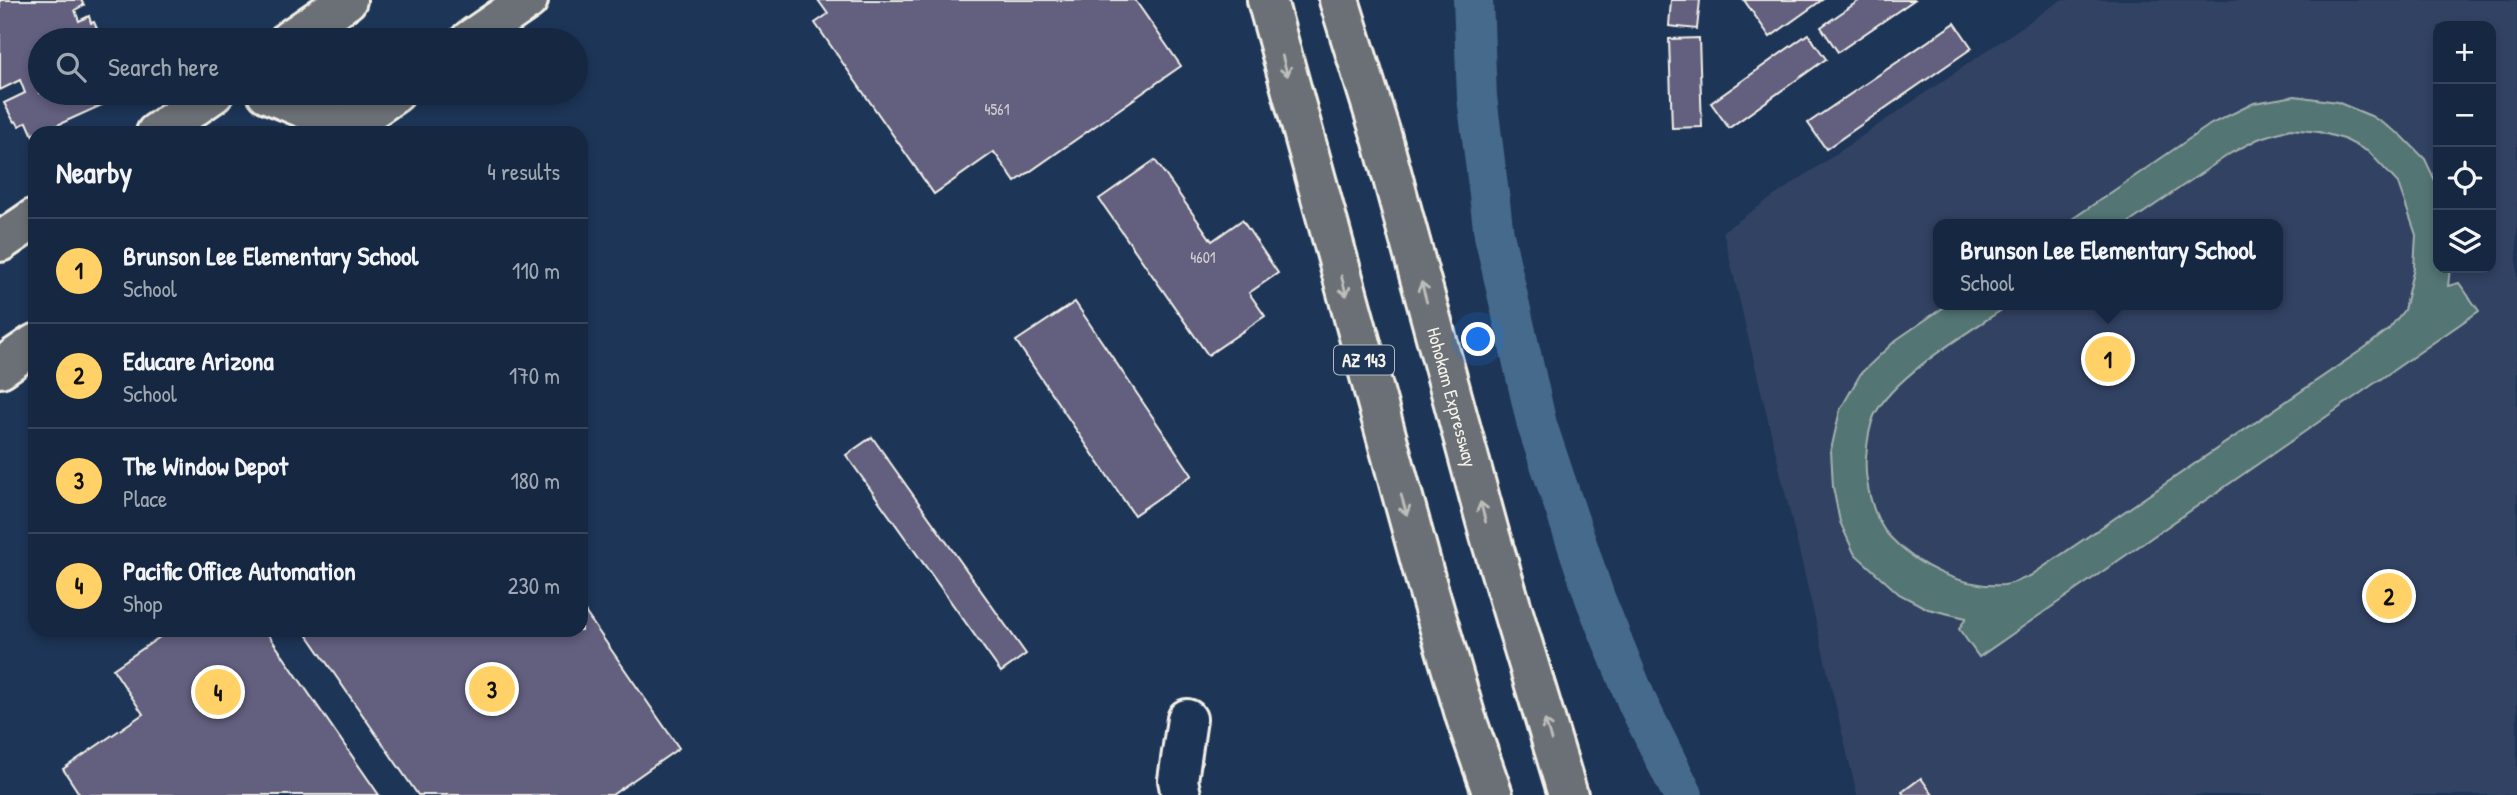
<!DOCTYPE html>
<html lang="en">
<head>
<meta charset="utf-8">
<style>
	:root { --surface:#162841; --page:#1f3048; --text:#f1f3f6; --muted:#9ea6b1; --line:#35445a; --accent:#ffd166 }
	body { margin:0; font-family:"Patrick Hand",sans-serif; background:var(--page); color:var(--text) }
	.controls { position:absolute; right:21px; top:21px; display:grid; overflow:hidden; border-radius:14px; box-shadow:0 4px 10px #0003 }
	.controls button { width:63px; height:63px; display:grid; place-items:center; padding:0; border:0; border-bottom:2px solid var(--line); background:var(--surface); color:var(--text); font:35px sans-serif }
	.you { position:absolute; left:1479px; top:340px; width:24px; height:24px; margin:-18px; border:5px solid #fff; border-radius:50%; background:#1a73e8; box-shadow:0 0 0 10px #1a73e833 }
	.badge { display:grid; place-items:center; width:46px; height:46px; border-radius:50%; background:var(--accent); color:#111; font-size:23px; font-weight:700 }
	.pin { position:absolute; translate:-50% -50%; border:4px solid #fff; box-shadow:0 2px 7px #0006 }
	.popup { position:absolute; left:1933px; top:219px; width:350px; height:91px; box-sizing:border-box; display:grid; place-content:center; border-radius:14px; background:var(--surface); filter:drop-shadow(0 2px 5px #0005); font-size:23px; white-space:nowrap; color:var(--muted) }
	.popup b { font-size:26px; color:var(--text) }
	.popup::after { content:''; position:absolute; left:50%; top:100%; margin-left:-14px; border:14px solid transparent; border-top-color:var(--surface) }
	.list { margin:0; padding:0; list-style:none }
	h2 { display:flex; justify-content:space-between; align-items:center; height:91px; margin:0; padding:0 28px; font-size:30px }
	h2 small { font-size:23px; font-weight:400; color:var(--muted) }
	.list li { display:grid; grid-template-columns:46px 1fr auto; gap:21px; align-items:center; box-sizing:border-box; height:105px; padding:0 28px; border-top:2px solid var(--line) }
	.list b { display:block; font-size:26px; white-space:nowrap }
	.list p { margin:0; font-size:23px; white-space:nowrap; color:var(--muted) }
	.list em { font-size:23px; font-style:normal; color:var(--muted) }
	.icon { flex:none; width:38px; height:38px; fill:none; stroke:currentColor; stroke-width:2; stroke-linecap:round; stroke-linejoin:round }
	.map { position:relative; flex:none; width:2517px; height:795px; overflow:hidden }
	.search { position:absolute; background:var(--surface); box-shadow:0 4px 10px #0003; left:28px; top:28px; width:560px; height:77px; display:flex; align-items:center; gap:18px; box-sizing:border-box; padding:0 24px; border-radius:38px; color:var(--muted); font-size:26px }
	.panel { position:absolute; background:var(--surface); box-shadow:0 4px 10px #0003; left:28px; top:126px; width:560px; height:511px; border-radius:21px }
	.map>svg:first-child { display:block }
</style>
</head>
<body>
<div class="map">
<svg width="2517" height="795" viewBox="0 0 2517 795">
	<rect width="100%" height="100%" fill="#1d3557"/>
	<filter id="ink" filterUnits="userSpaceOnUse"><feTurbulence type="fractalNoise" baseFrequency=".0143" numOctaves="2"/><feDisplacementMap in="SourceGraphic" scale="14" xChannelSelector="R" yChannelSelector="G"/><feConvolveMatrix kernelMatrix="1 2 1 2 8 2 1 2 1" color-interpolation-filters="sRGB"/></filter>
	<g filter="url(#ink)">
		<path fill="#324263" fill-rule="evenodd" d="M2061,0h456v795h-660l-134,-564zM2438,26h53v242h-53zM1938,224h340v81h-340z"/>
		<path fill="#537473" stroke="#a4b2ae" stroke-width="2" d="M2295,96l42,6 34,14 30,19 24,24 13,28v81h12l-2,18 11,-3 20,28 -500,346 -20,-28 7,-11 -38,-9 -29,-15 -45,-41 -14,-31 -7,-35 -2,-37 9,-40 21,-37 35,-33 51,-35h62c-38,26 -115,70 -135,111 -5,12 -7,28 -8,41 -2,24 7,63 24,80 28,30 72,51 114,48 9,-1 18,-6 26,-9l333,-227 25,-19 16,-20 10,-43 2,-32 -18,-52 -29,-31 -25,-13 -25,-7 -29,-3 -32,10 -27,14 -104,71h-62l146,-100 43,-21z"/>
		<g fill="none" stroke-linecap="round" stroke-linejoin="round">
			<path stroke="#456a8c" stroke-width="40" d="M1473,0l4,97 17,138 43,190 58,173 43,106 45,91"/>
		</g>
		<g fill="#625f7f" stroke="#f4f1e8" stroke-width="2">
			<path d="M0,0h81l3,5 -9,5 4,11 10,-5 2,7 3,-1 8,18h-62v53h72l3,6 -75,34h-5l-2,3 -6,-14 -8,4 -3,-5 -2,1 -10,-19 21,-10 -5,-13 -20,10z"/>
			<path d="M818,0h317l46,66 -166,116 -21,-30 -60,42 -119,-171 13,-9z"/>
			<path d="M1671,0h29l-3,29 -28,-3z"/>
			<path d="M1744,0h78l-52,37z"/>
			<path d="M1860,0h54l-76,52 -17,-25z"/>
			<path d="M1955,23l17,25 -146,101 -18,-26z"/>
			<path d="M1808,34l18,25 -97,69 -18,-25z"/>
			<path d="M1699,38l3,89 -30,1 -3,-89z"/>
			<path d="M1155,160l57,81 30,-21 36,53 -29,20 16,23 -57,39 -109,-156z"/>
			<path d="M1075,302l117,173 -58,40 -118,-174z"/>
			<path d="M872,437l154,217 -25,18 -155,-217z"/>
			<path d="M581,606l98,142 -67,47h-194l-114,-165h277z"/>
			<path d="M170,630h95l114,165h-299l-17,-26 80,-55 -30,-45z"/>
			<path d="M1921,778l12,17h-29l-2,-3z"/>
		</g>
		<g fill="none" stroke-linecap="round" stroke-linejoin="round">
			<g stroke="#f4f1e8" stroke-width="44">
				<path id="minor" d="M1181,795l-3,-15 9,-61"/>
			</g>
			<g stroke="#f4f1e8" stroke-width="44">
				<g id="major">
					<path d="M289,40l58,-40"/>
					<path d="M470,40l58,-40"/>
					<path d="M267,93l80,33"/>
					<path d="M156,133l58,-40"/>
					<path d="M337,133l58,-40"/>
					<path d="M0,242l35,-24"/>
					<path d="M0,368l35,-24"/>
				</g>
			</g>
			<g stroke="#f4f1e8" stroke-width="44">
				<g id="highway">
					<path d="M1267,0l160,585 39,133 27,77"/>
					<path id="s1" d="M1339,0l43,138 108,398 78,259"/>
				</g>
			</g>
			<use href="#minor" stroke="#1d3557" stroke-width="38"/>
			<use href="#major" stroke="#6a7074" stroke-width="38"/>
			<use href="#highway" stroke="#6a7074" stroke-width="38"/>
		</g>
		<defs><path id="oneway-shaft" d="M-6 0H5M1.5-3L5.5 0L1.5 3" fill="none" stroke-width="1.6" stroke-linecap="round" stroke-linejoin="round" transform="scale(1.75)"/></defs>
		<g stroke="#bdbdba">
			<use href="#oneway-shaft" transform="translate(1285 66) rotate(75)"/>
			<use href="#oneway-shaft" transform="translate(1344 286) rotate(75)"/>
			<use href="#oneway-shaft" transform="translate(1424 292) rotate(-105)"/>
			<use href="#oneway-shaft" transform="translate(1404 505) rotate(74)"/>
			<use href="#oneway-shaft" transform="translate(1483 512) rotate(-105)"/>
			<use href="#oneway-shaft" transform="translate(1548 730) rotate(-107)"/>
		</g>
	</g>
	<g text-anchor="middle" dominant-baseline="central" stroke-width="5" stroke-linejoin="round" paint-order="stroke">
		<g font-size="16" fill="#d0ccce">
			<text x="997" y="109">4561</text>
			<text x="1203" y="257">4601</text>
		</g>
		<rect fill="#1d3557" stroke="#b4b9bc" stroke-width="2" x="1334" y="345.5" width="60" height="29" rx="5"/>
		<g font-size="18" font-weight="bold" fill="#f4f1e8">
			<text x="1364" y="360">AZ 143</text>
		</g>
		<g font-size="19" fill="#f4f1e8" stroke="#1d3557">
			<text stroke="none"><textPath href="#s1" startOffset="413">Hohokam Expressway</textPath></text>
		</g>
	</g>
</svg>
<div class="controls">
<button>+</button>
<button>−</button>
<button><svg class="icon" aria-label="locate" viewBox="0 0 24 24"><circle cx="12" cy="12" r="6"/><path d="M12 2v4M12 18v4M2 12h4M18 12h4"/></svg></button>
<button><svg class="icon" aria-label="layers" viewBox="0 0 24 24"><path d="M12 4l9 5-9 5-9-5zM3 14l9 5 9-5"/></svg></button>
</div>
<div class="you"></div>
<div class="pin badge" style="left:2108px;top:359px">1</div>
<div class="popup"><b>Brunson Lee Elementary School</b>School</div>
<div class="pin badge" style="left:2389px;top:596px">2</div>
<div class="pin badge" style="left:492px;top:689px">3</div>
<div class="pin badge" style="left:218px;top:692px">4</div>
<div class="search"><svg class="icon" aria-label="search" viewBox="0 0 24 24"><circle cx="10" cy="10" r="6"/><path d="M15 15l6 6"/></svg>Search here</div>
<section class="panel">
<h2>Nearby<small>4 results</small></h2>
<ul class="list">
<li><span class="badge">1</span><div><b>Brunson Lee Elementary School</b><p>School</p></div><em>110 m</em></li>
<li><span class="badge">2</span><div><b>Educare Arizona</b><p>School</p></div><em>170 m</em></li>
<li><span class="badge">3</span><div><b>The Window Depot</b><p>Place</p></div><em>180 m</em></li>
<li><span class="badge">4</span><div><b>Pacific Office Automation</b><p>Shop</p></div><em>230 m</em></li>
</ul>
</section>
</div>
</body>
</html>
